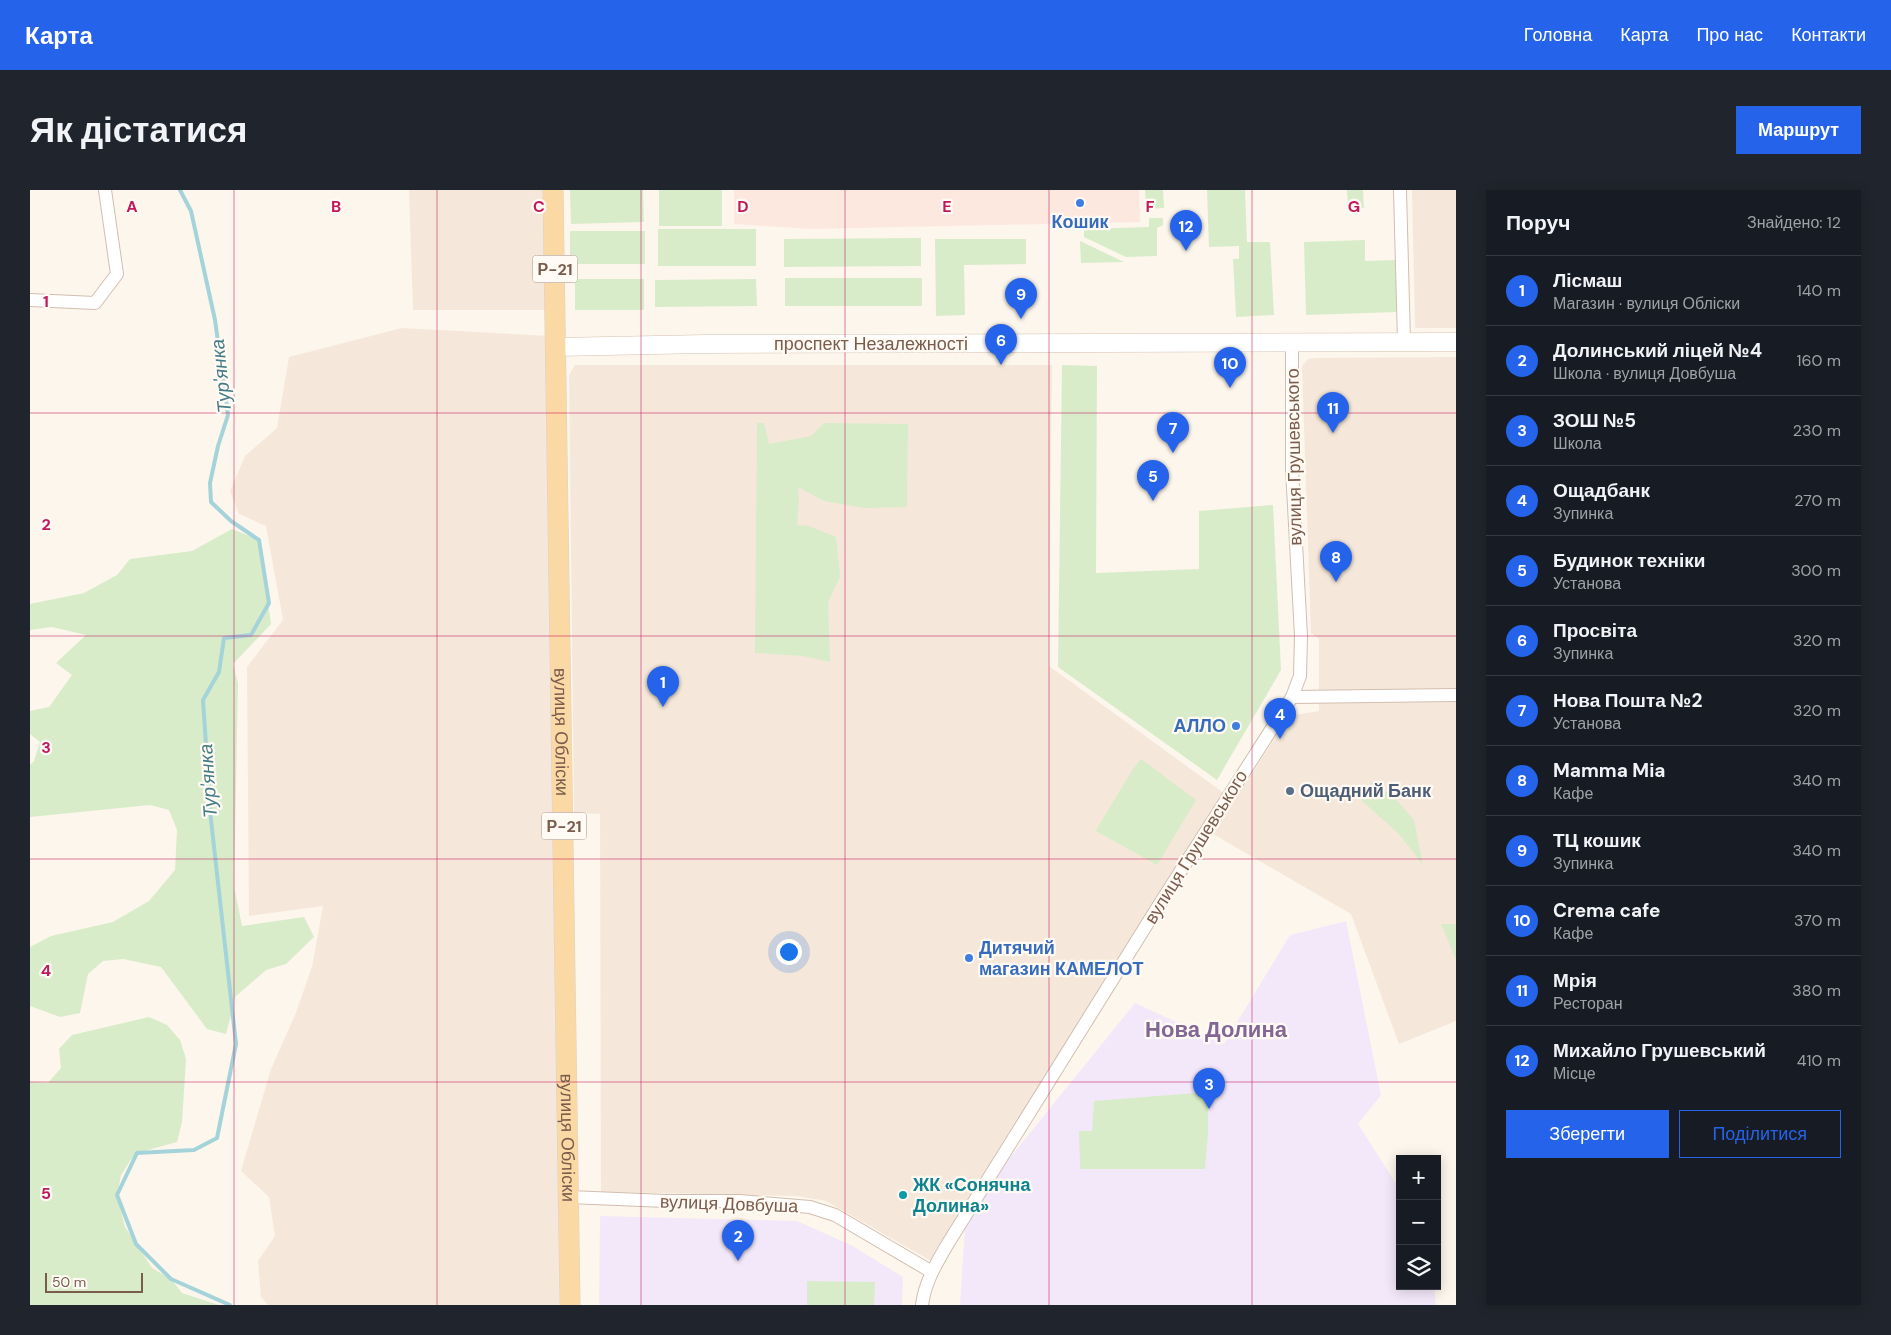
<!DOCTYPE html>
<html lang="uk">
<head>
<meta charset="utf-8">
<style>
	:root { --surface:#171b24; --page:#20242c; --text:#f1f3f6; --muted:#9ea1a6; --line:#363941; --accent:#2563eb }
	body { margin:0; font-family:"DM Sans",sans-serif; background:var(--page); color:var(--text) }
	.controls { position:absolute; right:15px; bottom:15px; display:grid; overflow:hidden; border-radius:0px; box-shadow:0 2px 12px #0003 }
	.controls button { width:45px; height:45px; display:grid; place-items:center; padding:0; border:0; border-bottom:1px solid var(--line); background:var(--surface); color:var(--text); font:25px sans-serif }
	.scale { position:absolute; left:15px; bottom:12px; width:98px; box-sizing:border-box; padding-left:5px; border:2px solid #7a5c4d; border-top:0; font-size:14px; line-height:18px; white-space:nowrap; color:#7a5c4d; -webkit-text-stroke:4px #fffaf3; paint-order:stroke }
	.you { position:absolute; left:758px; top:761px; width:18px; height:18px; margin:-12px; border:4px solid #fff; border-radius:50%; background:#1a73e8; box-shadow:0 0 0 8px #1a73e833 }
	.badge { display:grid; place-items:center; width:32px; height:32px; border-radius:50%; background:var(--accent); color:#fff; font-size:16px; font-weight:700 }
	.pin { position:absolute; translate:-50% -41px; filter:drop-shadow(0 1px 2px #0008) }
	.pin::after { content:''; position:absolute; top:26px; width:18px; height:15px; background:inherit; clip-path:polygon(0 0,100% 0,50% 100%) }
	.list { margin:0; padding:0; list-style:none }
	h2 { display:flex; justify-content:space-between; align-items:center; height:65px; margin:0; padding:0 20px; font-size:21px }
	h2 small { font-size:16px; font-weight:400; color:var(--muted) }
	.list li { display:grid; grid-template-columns:32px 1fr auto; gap:15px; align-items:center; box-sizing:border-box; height:70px; padding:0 20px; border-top:1px solid var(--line) }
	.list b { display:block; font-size:19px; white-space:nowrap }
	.list p { margin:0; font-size:16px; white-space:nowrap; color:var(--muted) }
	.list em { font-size:16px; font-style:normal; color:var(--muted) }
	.actions { display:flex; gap:10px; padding:15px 20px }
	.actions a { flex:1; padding:11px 0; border:1px solid var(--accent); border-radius:0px; text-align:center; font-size:18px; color:var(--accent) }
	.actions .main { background:var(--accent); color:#fff }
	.icon { flex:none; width:28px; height:28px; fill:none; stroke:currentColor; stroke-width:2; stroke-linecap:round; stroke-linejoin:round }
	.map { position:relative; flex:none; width:1426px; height:1115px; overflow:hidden; border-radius:0px }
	header { display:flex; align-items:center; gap:30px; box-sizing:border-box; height:70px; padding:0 25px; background:var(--accent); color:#fff }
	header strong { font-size:24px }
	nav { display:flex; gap:28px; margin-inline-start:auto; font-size:18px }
	.intro { display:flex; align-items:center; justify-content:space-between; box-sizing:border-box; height:120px; padding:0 30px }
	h1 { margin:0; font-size:35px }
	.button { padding:12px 22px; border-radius:0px; background:var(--accent); color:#fff; font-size:18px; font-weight:700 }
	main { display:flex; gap:30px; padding:0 30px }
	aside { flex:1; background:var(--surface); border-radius:0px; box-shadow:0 2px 12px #0003 }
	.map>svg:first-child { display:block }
</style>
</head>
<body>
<header>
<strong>Карта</strong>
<nav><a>Головна</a><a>Карта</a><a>Про нас</a><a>Контакти</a></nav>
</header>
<div class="intro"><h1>Як дістатися</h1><a class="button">Маршрут</a></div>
<main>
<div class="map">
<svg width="1426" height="1115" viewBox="0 0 1426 1115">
	<rect width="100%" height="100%" fill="#fdf6ec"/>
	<g fill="#f5e8da">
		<path d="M379,0h135l2,120h-133z"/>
		<path d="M1382,0h44v138h-41z"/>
		<path d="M372,138l148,8 7,539 2,430h-291l-7,-8 -3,-36 17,-25 -6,-39 -28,-26 30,-102 24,-54 17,-48 11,-61 -74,10 -2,-249 36,-47 -17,-94 -27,-12 -9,-23 15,-35 32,-28 12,-71z"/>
		<path d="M1426,167v664l-57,23 -48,-130 -138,-80 76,-118 30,-5v-72l-8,-6 -9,-267 6,-7 8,-1z"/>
		<path d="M545,175h477l-3,301 176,128 -294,467 -105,-60 -29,-5 -196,-4 -1,-378 -26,-1 -5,-438z"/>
	</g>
	<path fill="#fde8e0" d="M704,0h405l1,32 -330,7 -76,-5z"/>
	<g fill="#f3e8fa">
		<path d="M1316,731l35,174 -23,29 42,66v96h34l2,19h-476l6,-93 169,-209 89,41 66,-109z"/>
		<path d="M570,1026l197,5 54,24 52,32 -1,28h-303z"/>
	</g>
	<g fill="#d8ecc9">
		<path d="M540,0h73l1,32 -73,2z"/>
		<rect x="629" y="0" width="63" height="36"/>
		<path d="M1115,0h18l1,18 -18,1z"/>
		<path d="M1177,0h38l2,52h23l4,73 -38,2 -3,-58h6v-13l-30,1z"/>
		<path d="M1317,0h16l1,18 -16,1z"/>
		<path d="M1119,28h14v7l-6,3v28l-31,1 -42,-20v-8l65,-2z"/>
		<rect x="628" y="39" width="98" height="37"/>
		<rect x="540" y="41" width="75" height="33"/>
		<path d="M891,48v28l-137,1v-28z"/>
		<path d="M905,49h91v25l-62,1 1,50 -29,1z"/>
		<path d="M1335,50v21l31,-1 2,52 -92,3 -2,-73z"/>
		<path d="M1050,51l44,21 -43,1z"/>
		<rect x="755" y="88" width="137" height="28"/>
		<rect x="545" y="89" width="69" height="31"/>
		<path d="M726,89l1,27 -102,1v-27z"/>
		<path d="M1032,175l35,1 -1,207 103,-4v-58l74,-6 8,165 -64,110 -159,-113z"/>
		<path d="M727,233h7l5,21 42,-8 13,-13 84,1 -1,83 -42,1 -41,-7 -26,-14 1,13 -2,25 12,1 27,11 4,40 -12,25 2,60 -27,-6 -48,-3z"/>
		<path d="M202,339l27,11 12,84 -38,40 5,19 -4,203 8,40 62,-9 10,20 -28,27 -20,6 -30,26 -10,38 -19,-5 -46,-62 -38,-8 -20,2 -15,13 -8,39 -20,4 -30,-11v-59l21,-11 62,-14 36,-21 26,-31 2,-40 -8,-20 -19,-5 -120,12v-52l4,-4 6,-19 -10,-8v-23l19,-4 23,-32 -16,-12 30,-28 -34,-8 -22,3v-26l54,-11 33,-18 13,-16 62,-8z"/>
		<path d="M1111,569l55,41 -39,65 -61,-34 3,-6 34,-56z"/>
		<path d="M1341,592l23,15 20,23 9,45 -24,-31 -38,-34z"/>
		<path d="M1411,734h15v36z"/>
		<path d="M119,827l18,8 13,15 6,19 -4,63 -5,20 -40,11 -5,5 -11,17 -4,20 8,32 27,41 19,11 11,14 37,12h-189v-223l18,1 13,-15 -2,-19 13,-14z"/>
		<path d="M1178,902v41l-3,36h-125l-1,-38h13l2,-30z"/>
		<path d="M777,1091l68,1 -1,23h-67z"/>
	</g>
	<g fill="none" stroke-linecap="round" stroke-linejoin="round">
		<path stroke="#a5d3da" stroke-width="4" d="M150,0l11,21 24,109 13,95 -10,31 -8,37 1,19 20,19 28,19 10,63 -18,32 -27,3 -5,34 -16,28 8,120 25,224 -19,94 -23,12 -57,3 -20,42 19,49 35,35 59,26"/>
		<g stroke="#d1beb0" stroke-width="14">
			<g id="minor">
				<path d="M1370,0l4,152"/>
				<path d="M0,110l65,3 22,-29 -12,-84"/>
				<path d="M1262,507l164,-2"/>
				<path d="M539,1007l97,4h73l71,6 25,8 97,57"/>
				<path d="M892,1115c3,-23 14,-41 25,-60l212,-340 133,-208 8,-21 1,-40 -9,-167v-127"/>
			</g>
		</g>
		<g stroke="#d6c0b0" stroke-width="19">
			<path id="secondary" d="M526,157l149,-3 751,-2"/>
		</g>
		<g stroke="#dad1cd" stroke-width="21">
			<g id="primary">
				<path id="s1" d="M523,0l17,1115"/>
			</g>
		</g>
		<use href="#minor" stroke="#fff" stroke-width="12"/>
		<use href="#secondary" stroke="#fff" stroke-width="18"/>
		<use href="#primary" stroke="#fbd9a5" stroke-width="20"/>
	</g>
	<path fill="none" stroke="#c2185b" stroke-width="1" stroke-opacity="0.55" d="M204,0v1115M407,0v1115M611,0v1115M815,0v1115M1019,0v1115M1222,0v1115M0,223h1426M0,446h1426M0,669h1426M0,892h1426"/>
	<g fill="#3f7fe0" stroke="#fffaf3" stroke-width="2">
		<circle cx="1050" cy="13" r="5"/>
		<circle cx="1206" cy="536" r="5"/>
		<circle cx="939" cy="768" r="5"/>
	</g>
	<circle fill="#5c6f8a" stroke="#fffaf3" stroke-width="2" cx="1260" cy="601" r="5"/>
	<circle fill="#0f9aa8" stroke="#fffaf3" stroke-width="2" cx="873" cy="1005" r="5"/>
	<g text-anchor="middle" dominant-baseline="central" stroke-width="4.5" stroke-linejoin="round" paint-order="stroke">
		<g fill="#fffaf3" stroke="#a28b7f" stroke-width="1">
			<rect x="502.5" y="65.5" width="45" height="27" rx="4"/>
			<rect x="511.5" y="622.5" width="45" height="27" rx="4"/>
		</g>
		<g font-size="16" font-weight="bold" fill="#7a5c4d">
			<text x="525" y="79">Р-21</text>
			<text x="534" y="636">Р-21</text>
		</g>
		<g font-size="18" font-weight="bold" fill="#366cbe" stroke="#fffaf3">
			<text x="1050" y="32">Кошик</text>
			<text x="1196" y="536" text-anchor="end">АЛЛО</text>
			<text x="949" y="758" text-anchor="start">Дитячий<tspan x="949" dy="21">магазин КАМЕЛОТ</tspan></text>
		</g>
		<g font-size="18" fill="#7a5c4d" stroke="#fffaf3">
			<text x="841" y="154">проспект Незалежності</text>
			<text transform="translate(1264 267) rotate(-91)">вулиця Грушевського</text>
			<text stroke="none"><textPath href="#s1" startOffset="542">вулиця Обліски</textPath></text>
			<text transform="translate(1166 657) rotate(-58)">вулиця Грушевського</text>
			<text stroke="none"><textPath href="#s1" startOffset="948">вулиця Обліски</textPath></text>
			<text transform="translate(699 1014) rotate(2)">вулиця Довбуша</text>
		</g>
		<g font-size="18" font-weight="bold" fill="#4e5e75" stroke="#fffaf3" text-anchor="start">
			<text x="1270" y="601">Ощадний Банк</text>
		</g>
		<g font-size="18" font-weight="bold" fill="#0d838f" stroke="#fffaf3" text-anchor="start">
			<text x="883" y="995">ЖК «Сонячна<tspan x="883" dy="21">Долина»</tspan></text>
		</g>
		<g font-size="19" font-style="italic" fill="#437c86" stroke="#fffaf3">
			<text transform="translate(191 186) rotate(-96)">Тур'янка</text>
			<text transform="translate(178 591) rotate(-94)">Тур'янка</text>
		</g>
		<g font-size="22" font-weight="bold" fill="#846695" stroke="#fffaf3">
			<text x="1186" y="839">Нова Долина</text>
		</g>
	</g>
	<g font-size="16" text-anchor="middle" font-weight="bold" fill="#c2185b" stroke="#fffaf3" stroke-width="4.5" stroke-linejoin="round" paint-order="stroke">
		<text x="102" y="22">A</text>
		<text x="306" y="22">B</text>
		<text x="509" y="22">C</text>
		<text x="713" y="22">D</text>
		<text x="917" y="22">E</text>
		<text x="1120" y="22">F</text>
		<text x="1324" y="22">G</text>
		<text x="16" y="117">1</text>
		<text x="16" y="340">2</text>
		<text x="16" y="563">3</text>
		<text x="16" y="786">4</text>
		<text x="16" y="1009">5</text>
	</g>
</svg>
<div class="controls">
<button>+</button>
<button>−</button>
<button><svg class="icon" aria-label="layers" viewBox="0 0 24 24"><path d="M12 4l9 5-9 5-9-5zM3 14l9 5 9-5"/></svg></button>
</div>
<div class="scale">50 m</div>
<div class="you"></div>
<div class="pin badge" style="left:633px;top:517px">1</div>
<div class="pin badge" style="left:708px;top:1071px">2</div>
<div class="pin badge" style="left:1179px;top:919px">3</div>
<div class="pin badge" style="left:1250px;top:549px">4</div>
<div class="pin badge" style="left:1123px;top:311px">5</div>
<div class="pin badge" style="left:971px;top:175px">6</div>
<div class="pin badge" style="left:1143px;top:263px">7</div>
<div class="pin badge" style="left:1306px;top:392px">8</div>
<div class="pin badge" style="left:991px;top:129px">9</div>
<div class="pin badge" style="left:1200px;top:198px">10</div>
<div class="pin badge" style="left:1303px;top:243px">11</div>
<div class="pin badge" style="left:1156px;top:61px">12</div>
</div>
<aside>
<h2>Поруч<small>Знайдено: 12</small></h2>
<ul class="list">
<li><span class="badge">1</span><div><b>Лісмаш</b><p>Магазин · вулиця Обліски</p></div><em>140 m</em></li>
<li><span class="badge">2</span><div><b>Долинський ліцей №4</b><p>Школа · вулиця Довбуша</p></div><em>160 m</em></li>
<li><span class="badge">3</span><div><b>ЗОШ №5</b><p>Школа</p></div><em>230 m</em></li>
<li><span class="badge">4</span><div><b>Ощадбанк</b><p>Зупинка</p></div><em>270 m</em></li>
<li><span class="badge">5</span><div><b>Будинок техніки</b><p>Установа</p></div><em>300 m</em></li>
<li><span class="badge">6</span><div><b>Просвіта</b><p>Зупинка</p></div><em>320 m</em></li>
<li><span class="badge">7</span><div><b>Нова Пошта №2</b><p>Установа</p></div><em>320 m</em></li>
<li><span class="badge">8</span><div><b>Mamma Mia</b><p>Кафе</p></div><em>340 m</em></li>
<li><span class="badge">9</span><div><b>ТЦ кошик</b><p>Зупинка</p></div><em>340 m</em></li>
<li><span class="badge">10</span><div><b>Crema cafe</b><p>Кафе</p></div><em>370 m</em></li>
<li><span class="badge">11</span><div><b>Мрія</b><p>Ресторан</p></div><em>380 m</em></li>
<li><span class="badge">12</span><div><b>Михайло Грушевський</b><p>Місце</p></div><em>410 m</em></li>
</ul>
<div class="actions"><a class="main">Зберегти</a><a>Поділитися</a></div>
</aside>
</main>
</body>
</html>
